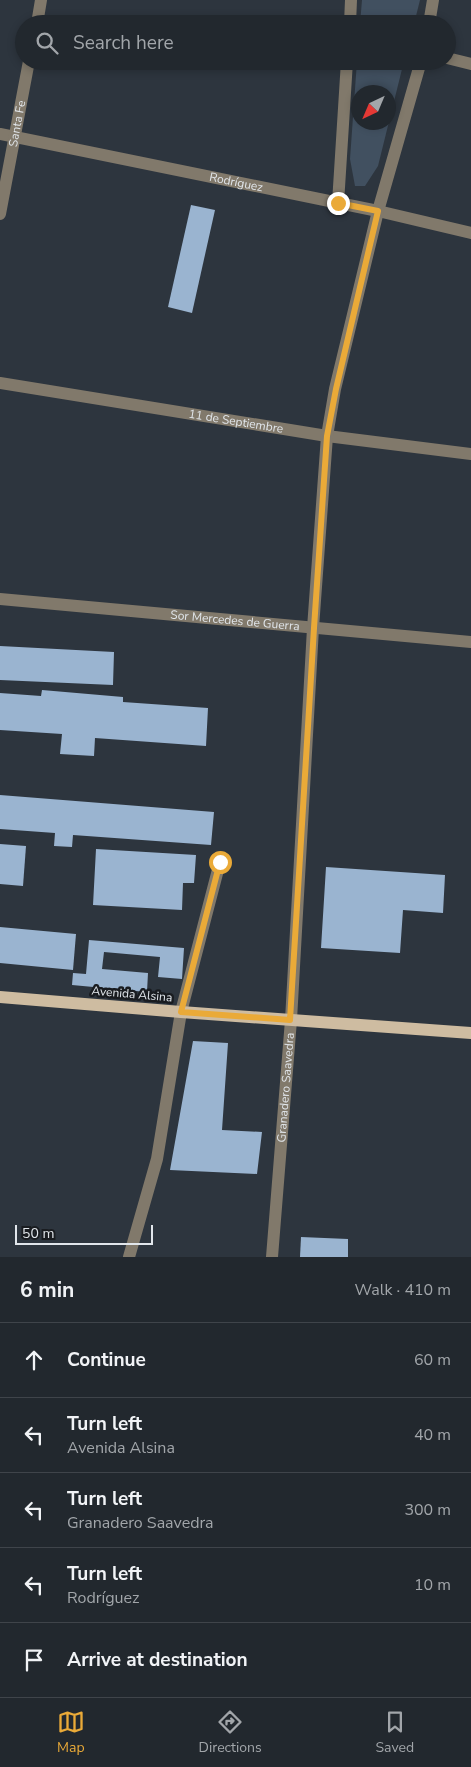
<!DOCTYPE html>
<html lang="en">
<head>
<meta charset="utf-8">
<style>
	:root { --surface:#22282e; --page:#2a3036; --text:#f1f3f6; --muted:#a2a6aa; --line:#3f444a; --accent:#eaaa38 }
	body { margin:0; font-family:"Nunito Sans",sans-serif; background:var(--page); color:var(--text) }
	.compass { position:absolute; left:351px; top:85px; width:45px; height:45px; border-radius:50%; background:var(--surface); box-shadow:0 2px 8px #0003; rotate:224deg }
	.scale { position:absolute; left:15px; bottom:12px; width:138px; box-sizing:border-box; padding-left:5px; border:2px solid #e1e6eb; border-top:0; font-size:14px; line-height:18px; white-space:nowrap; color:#e1e6eb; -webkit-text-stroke:4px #191c20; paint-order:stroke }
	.stop { position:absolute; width:15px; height:15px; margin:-11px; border:4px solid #eaaa38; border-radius:50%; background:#fff }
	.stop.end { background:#eaaa38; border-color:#fff; box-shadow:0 1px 5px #0008 }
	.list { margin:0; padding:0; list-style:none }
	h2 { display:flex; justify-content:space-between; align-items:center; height:65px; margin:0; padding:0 20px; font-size:21px }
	h2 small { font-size:16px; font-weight:400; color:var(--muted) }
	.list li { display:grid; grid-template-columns:32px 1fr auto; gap:15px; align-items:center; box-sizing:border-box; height:75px; padding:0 20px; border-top:1px solid var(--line) }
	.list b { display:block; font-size:19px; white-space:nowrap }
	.list p { margin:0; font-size:16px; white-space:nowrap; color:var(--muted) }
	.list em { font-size:16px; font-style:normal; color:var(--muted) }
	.icon { flex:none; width:28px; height:28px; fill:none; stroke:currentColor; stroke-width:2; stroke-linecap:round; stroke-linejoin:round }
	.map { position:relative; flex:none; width:471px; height:1257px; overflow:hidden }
	.search { position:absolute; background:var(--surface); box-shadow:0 2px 8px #0003; left:15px; right:15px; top:15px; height:55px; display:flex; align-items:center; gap:12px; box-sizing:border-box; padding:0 18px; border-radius:28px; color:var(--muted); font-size:19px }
	.sheet { height:440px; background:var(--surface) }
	nav { display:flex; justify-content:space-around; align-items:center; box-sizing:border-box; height:70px; border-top:1px solid var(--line); background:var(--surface); font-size:14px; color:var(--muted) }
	nav a { display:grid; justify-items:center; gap:2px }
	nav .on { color:var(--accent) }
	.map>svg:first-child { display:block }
</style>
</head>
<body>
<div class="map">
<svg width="471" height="1257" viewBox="0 0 471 1257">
	<rect width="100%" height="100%" fill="#2d353e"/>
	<g fill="#415060" fill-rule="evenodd">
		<path d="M362,0h58l-6,24h-54z"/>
		<path d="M357,61h47l-26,105 -13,20h-10l-5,-27zM358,92h30v30h-30z"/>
	</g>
	<g fill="#9ab4d0">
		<path d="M191,205l24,5 -23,103 -24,-6z"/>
		<path d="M0,646l114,6 -1,33 -113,-5z"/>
		<path d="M42,690l81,7v5l85,6 -2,38 -111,-8 -1,18 -34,-2 2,-20 -62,-4v-37l41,3z"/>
		<path d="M0,795l214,17 -3,33 -138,-10 -1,12 -18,-1 1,-13 -55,-4z"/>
		<path d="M0,844l26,2 -3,40 -23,-2z"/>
		<path d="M96,849l100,6 -2,28h-11l-1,27 -89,-5z"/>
		<path d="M326,867l119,8 -2,38 -40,-3 -3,43 -79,-5z"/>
		<path d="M0,927l76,7 -3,36 -73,-7z"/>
		<path d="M89,940l95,8 -2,31 -24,-2 2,-20 -56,-5 -2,17 46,4 -1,19 -75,-7 1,-12 13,1z"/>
		<path d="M193,1041l35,2 -6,87 40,2 -5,42 -87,-4z"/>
		<path d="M301,1237l47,2v18h-48z"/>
	</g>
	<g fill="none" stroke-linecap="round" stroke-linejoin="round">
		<g stroke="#81796b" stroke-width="12">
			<path d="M37,24l4,-24"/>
			<path d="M350,24l1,-24"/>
			<path d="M429,24l4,-24"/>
			<path d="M447,58l24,6"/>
			<path id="s1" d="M0,134l378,77 93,22"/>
			<path d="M338,203l9,-142"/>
			<path id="s2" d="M0,214l29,-153"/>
			<path id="s3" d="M0,383l327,53 144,18"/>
			<path id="s4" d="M0,599l471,43"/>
			<path d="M129,1257l28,-98 24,-147 39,-150"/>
			<path id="s5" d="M272,1257l19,-237 22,-392 14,-192 8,-47 43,-178 43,-150"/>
		</g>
		<path stroke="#cebca1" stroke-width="12" d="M0,997l181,15 290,21"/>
	</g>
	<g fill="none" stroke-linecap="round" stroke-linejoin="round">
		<path stroke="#eaaa38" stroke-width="6" d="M220,862l-39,150 109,8 24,-392 13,-192 9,-47 42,-178 -40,-8"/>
	</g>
	<g text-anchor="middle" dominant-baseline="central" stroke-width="5" stroke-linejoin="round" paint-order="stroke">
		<g font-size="12" fill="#e1e6eb" stroke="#191c20">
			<text stroke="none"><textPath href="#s2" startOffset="92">Santa Fe</textPath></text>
			<text stroke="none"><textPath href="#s1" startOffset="241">Rodríguez</textPath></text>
			<text stroke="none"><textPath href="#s3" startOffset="239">11 de Septiembre</textPath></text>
			<text stroke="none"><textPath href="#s4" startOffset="236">Sor Mercedes de Guerra</textPath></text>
			<text transform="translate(132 994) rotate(5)">Avenida Alsina</text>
			<text stroke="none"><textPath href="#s5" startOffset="170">Granadero Saavedra</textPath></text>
		</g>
	</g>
</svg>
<svg class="compass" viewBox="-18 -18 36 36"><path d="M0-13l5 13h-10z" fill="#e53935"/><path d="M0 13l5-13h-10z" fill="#a2a6aa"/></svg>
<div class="scale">50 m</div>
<div class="stop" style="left:220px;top:862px"></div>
<div class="stop end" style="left:338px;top:203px"></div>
<div class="search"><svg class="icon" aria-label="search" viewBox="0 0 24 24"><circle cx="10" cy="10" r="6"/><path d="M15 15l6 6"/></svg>Search here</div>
</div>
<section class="sheet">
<h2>6 min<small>Walk · 410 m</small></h2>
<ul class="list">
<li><svg class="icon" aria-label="ahead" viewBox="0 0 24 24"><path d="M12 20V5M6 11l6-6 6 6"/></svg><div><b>Continue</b></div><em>60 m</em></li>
<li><svg class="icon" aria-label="left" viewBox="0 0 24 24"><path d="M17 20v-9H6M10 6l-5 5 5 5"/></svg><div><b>Turn left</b><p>Avenida Alsina</p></div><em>40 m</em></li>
<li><svg class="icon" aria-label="left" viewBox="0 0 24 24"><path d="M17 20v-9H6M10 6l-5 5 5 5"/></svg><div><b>Turn left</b><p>Granadero Saavedra</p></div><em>300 m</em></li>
<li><svg class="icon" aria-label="left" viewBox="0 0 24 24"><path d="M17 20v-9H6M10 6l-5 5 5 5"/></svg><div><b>Turn left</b><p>Rodríguez</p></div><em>10 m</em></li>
<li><svg class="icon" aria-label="arrive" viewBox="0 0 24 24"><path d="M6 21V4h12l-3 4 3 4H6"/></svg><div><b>Arrive at destination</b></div></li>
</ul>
</section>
<nav>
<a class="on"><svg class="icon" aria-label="map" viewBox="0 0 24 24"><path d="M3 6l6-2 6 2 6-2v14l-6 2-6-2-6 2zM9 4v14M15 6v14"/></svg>Map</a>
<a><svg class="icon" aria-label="directions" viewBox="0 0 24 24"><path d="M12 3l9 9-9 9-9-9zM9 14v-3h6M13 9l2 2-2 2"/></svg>Directions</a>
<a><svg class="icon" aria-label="saved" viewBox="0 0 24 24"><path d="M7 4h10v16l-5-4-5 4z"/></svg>Saved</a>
</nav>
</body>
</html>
